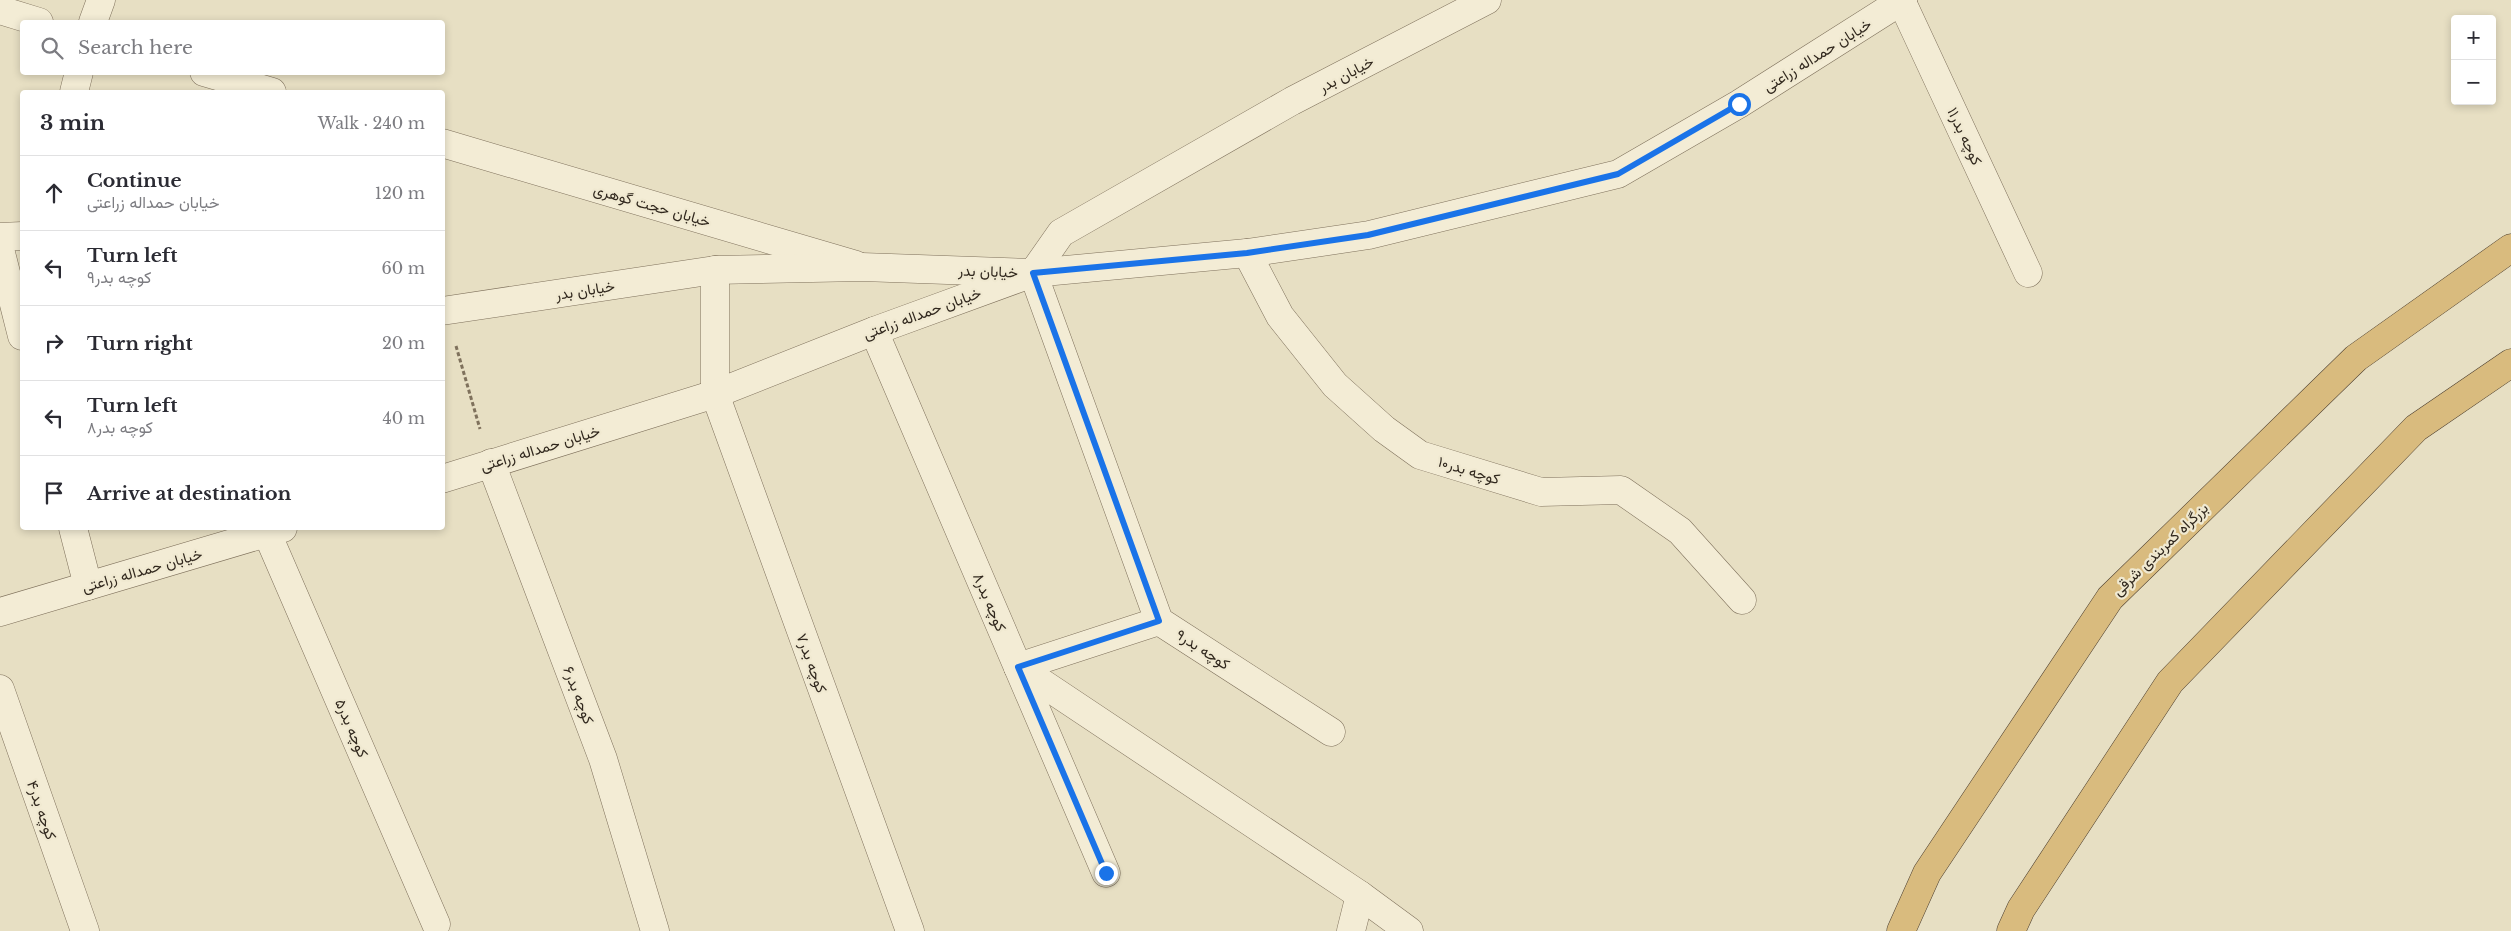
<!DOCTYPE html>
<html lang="en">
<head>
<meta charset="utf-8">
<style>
	:root { --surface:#fff; --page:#f7f7f7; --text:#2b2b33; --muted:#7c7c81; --line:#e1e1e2 }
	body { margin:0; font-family:"Libre Baskerville",Vazirmatn,serif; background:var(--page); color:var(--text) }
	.controls { position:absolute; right:15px; top:15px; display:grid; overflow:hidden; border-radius:5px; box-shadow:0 2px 8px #0003 }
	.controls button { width:45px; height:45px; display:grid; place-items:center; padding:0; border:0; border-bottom:1px solid var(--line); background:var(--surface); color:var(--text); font:25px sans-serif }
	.stop { position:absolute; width:15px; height:15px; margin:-11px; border:4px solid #1a73e8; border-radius:50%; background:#fff }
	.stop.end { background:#1a73e8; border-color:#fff; box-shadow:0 1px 5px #0008 }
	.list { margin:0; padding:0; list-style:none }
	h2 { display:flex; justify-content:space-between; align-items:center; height:65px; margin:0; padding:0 20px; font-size:21px }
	h2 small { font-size:16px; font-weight:400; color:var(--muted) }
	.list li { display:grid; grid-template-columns:32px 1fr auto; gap:15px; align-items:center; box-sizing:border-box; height:75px; padding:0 20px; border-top:1px solid var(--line) }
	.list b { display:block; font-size:19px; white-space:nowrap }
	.list p { margin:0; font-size:16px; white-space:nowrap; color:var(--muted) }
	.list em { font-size:16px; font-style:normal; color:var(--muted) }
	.icon { flex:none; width:28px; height:28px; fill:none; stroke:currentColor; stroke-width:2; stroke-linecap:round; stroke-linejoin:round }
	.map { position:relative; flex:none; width:2511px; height:931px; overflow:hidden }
	.search { position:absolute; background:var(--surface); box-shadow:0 2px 8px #0003; left:20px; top:20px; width:425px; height:55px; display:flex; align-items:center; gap:12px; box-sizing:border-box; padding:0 18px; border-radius:5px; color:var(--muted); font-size:19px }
	.panel { position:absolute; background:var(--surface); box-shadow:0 2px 8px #0003; left:20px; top:90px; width:425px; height:440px; border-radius:5px }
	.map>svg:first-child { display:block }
</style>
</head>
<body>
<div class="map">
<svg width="2511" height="931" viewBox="0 0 2511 931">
	<rect width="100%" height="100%" fill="#e7dfc3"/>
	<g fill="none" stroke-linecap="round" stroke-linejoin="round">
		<g stroke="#7f715c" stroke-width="29">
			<g id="minor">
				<path d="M1901,0l127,273"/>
				<path d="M0,10l39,12"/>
				<path d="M93,22l8,-22"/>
				<path d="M204,72l68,20"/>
				<path d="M74,92l5,-20"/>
				<path d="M442,143l414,122"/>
				<path d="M0,249l22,87"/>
				<path d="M1247,253l33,63 55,69 49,44 36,26 121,37 80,-2 59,41 62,69"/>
				<path d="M715,270v124l195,537"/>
				<path d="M1033,273l126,348 172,111"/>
				<path d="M874,331l232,542"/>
				<path d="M491,463l112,296 52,172"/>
				<path d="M442,479l273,-85 159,-63 159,-58 214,-20 122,-18 249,-61 121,-70 164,-104"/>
				<path d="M73,528l15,58"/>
				<path d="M267,533l169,391"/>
				<path d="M0,612l283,-84"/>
				<path d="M1018,667l342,228 49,36"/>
				<path d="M1018,667l141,-46"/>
				<path d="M0,689l85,242"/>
				<path d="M1351,931l9,-36"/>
			</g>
		</g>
		<g stroke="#7f715c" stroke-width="29">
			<g id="tertiary">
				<path d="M0,237l22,-1"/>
				<path d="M442,311l273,-41 147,-3 171,6 28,-40 231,-132 195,-101"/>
			</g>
		</g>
		<g stroke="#4d3f30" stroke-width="29">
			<g id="trunk">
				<path d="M1901,931l26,-58 183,-275 246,-240 155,-110"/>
				<path d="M2011,931l10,-22 149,-227 246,-254 95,-65"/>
			</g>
		</g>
		<path stroke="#7f715c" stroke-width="3" stroke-dasharray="4 2.5" stroke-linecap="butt" d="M456,346l24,83"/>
		<use href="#minor" stroke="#f3ecd5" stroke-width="28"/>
		<use href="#tertiary" stroke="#f3ecd5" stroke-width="28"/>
		<use href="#trunk" stroke="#d9bb7e" stroke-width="28"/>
	</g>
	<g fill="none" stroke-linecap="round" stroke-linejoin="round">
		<path stroke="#1a73e8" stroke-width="6" d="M1106,873l-88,-206 141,-46 -126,-348 214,-20 121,-18 250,-61 121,-70"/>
	</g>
	<g text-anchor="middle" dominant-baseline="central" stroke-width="4.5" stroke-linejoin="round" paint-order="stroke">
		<g font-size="15" fill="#31281e" stroke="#f0e9d1">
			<text transform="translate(1817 55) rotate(-32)">خیابان حمداله زراعتی</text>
			<text transform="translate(1346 74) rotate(-28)">خیابان بدر</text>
			<text transform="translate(1965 136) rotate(65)">کوچه بدر۱۱</text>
			<text transform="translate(652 205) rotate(16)">خیابان حجت گوهری</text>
			<text transform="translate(988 271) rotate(2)">خیابان بدر</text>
			<text transform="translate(585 290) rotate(-9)">خیابان بدر</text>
			<text transform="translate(922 313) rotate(-20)">خیابان حمداله زراعتی</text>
			<text transform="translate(540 448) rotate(-17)">خیابان حمداله زراعتی</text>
			<text transform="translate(1469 470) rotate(17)">کوچه بدر۱۰</text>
			<text transform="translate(2160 549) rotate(-44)">بزرگراه کمربندی شرقی</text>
			<text transform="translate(142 570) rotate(-16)">خیابان حمداله زراعتی</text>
			<text transform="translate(990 602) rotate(67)">کوچه بدر۸</text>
			<text transform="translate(1203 649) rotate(33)">کوچه بدر۹</text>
			<text transform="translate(812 663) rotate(70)">کوچه بدر۷</text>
			<text transform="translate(579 695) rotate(69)">کوچه بدر۶</text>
			<text transform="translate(352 728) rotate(67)">کوچه بدر۵</text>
			<text transform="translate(42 810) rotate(71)">کوچه بدر۴</text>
		</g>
	</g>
</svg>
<div class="controls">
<button>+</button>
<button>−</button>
</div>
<div class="stop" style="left:1739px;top:104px"></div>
<div class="stop end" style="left:1106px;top:873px"></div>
<div class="search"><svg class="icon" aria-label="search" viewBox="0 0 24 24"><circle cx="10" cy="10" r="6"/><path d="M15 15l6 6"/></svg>Search here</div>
<section class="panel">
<h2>3 min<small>Walk · 240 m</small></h2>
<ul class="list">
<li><svg class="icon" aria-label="ahead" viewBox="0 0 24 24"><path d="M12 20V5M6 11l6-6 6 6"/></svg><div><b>Continue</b><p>خیابان حمداله زراعتی</p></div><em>120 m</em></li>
<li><svg class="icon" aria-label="left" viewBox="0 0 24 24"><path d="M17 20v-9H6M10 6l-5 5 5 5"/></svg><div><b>Turn left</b><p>کوچه بدر۹</p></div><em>60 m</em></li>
<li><svg class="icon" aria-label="right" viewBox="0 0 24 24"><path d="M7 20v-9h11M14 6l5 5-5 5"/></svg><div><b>Turn right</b></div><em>20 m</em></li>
<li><svg class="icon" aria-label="left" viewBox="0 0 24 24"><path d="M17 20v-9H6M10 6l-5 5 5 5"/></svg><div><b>Turn left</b><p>کوچه بدر۸</p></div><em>40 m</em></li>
<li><svg class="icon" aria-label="arrive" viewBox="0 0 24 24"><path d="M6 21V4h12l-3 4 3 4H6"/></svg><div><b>Arrive at destination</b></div></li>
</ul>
</section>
</div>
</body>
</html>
